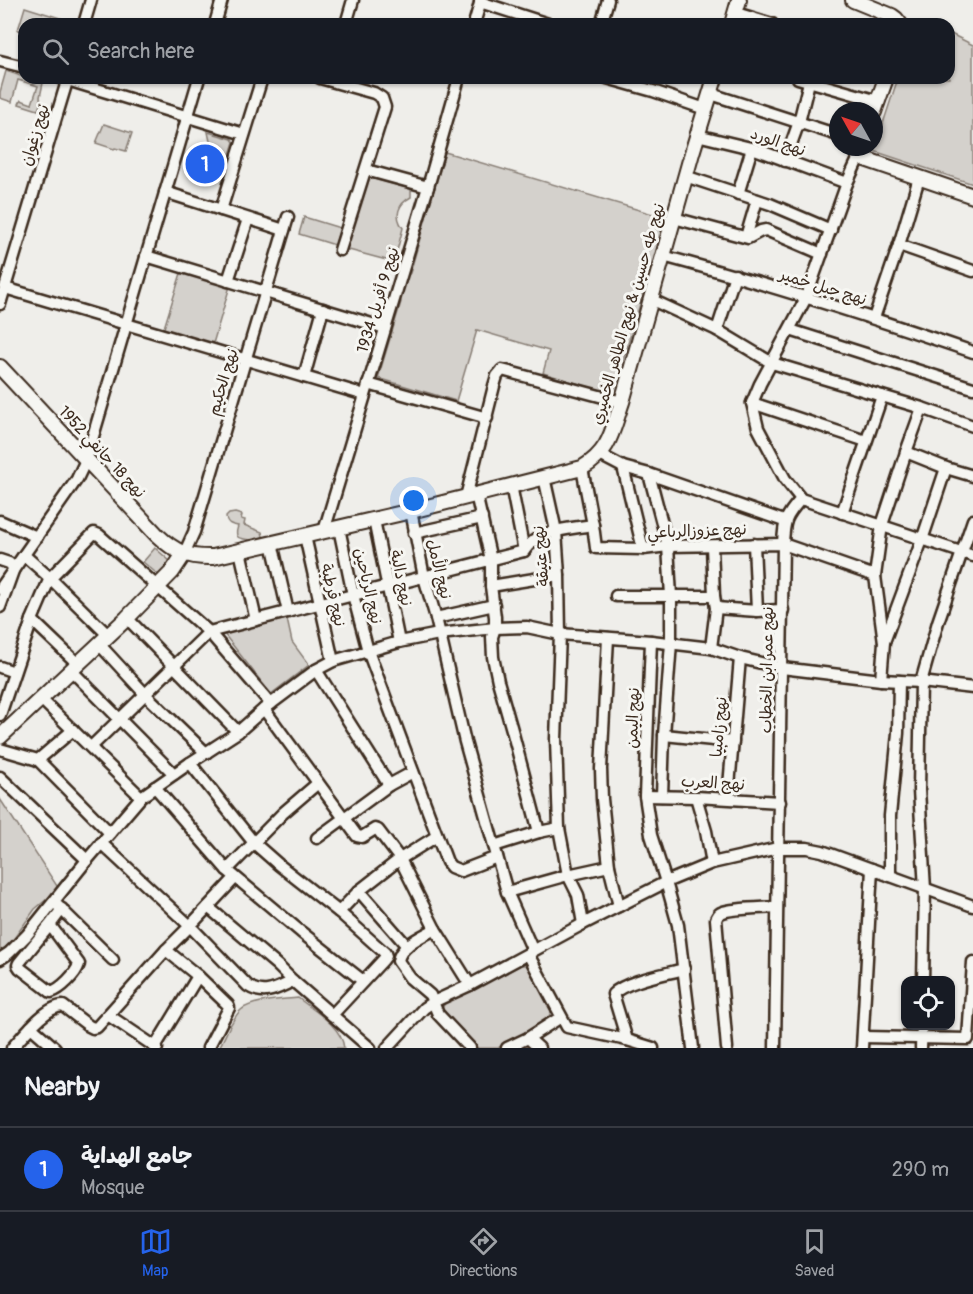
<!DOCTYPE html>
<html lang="en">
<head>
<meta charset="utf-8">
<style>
	:root { --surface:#171b24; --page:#20242c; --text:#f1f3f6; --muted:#9ea1a6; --line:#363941; --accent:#2563eb }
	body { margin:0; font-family:Pangolin,"Playpen Sans Arabic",sans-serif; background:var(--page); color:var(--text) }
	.controls { position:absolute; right:18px; bottom:18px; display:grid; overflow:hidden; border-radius:12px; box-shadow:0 2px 4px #0004 }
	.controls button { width:54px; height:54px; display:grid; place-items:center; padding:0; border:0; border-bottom:2px solid var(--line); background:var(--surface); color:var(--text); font:30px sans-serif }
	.compass { position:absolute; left:829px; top:102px; width:54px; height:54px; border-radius:50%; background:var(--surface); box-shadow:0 2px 4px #0004; rotate:310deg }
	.you { position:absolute; left:414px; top:501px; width:21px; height:21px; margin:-15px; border:4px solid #fff; border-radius:50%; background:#1a73e8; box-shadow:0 0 0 9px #1a73e833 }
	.badge { display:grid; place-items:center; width:39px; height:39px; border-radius:50%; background:var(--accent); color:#fff; font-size:20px; font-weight:700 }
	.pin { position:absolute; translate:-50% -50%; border:3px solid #fff; box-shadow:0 2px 6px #0006 }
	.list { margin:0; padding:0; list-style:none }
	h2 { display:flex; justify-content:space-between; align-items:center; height:78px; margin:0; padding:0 24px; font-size:26px }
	h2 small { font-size:20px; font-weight:400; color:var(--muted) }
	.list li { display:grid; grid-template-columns:39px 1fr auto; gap:18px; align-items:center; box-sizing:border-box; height:84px; padding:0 24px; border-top:2px solid var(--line) }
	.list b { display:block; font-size:22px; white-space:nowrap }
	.list p { margin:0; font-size:20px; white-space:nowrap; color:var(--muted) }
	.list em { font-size:20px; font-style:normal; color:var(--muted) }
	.icon { flex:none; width:33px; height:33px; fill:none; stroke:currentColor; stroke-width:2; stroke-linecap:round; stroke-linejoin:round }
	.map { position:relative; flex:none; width:973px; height:1048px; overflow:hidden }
	.search { position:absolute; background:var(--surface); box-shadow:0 2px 4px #0004; left:18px; right:18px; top:18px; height:66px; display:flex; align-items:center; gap:15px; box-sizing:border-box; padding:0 21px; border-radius:18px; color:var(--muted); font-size:22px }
	.sheet { height:162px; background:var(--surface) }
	nav { display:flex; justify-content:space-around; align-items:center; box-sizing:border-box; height:84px; border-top:2px solid var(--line); background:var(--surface); font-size:16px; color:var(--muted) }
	nav a { display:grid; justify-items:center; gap:3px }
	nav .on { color:var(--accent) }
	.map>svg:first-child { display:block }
</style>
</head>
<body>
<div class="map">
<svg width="973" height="1048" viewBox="0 0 973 1048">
	<rect width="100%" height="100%" fill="#efeeea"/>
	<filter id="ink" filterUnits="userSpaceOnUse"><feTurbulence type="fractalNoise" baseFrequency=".0167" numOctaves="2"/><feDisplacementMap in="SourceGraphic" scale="12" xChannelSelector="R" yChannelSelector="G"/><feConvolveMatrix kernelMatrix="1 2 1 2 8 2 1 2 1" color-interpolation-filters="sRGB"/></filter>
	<g filter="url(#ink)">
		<g fill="#d4d1cc" stroke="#887e75" stroke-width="1.5">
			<path d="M25,7l38,12 -2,5h-8l-9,-2 -1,2h-19v7l-6,-1z"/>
			<path d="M949,33l24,12v139l-99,-33 24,-73h51z"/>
			<path d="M6,71l18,6v1l19,5 -3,14 1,5 -3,8 -19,-6 2,-4 11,4 6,-18 -20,-6 -6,22 -12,-4v-6z"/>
			<path d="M104,124l28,9 -6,18 -11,-3 -1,1 -18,-6z"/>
			<path d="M208,132l24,7 2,3 -11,35 -5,-23 -5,1z"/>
			<path d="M445,152l221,66 -53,176 -70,-21 6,-22 -72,-21 -21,71 -78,-23 23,-76c-3,-7 3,-23 9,-29z"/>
			<path d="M367,177l44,12v8c-13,7 -17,19 -8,31l-9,34 -49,-13z"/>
			<path d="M304,217l36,11 -5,17 -36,-11z"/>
			<path d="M182,270l48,16 -18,61 -49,-16z"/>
			<path d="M235,513l7,2 -1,4 4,1 -1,5 18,7 1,4c-1,1 -2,3 -4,4 -3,1 -19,-1 -21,-3 -3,-3 -1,-7 0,-11 -6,-1 -11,-2 -12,-9l3,-3z"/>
			<path d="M155,548l16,14 -10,15 -18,-15z"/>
			<path d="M287,619l5,23 17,23 -38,29 -47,-60z"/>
			<path d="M0,799l59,90 -24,20 -25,35 -10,7z"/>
			<path d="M521,965h5l3,2 22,41v4l-3,6 -22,15 -28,15h-22l-34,-37v-3l3,-5 29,-13z"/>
			<path d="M298,998c15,12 44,28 46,50h-125c6,-11 13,-30 22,-38 12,-10 41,-10 57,-12z"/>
		</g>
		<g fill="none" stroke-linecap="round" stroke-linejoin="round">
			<g stroke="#3b2a1e" stroke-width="15">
				<g id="minor">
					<path d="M480,2l68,22"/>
					<path d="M736,13l36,11"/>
					<path d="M84,24l7,-24"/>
					<path d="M215,24l7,-24"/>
					<path d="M346,24l7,-24"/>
					<path d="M474,24l7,-24"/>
					<path d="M601,24l7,-24"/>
					<path d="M0,61l24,6"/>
					<path d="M61,78l183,56"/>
					<path d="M320,78l54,15 8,5 3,9 -45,143"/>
					<path d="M607,78l46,13 52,18"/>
					<path d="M798,78l80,23"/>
					<path d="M711,94l127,41"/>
					<path d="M697,135l58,14 92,34"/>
					<path d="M859,157l-12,26 -41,115 -46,86 -8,19 6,25 27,51 16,20 172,57"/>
					<path d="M785,161l14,-39 11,-44"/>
					<path d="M366,170l62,17"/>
					<path d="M685,176l85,28 61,26"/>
					<path d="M165,192l119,38"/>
					<path d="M738,194l14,-46"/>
					<path d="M221,210l41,-132"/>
					<path d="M674,218l74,20 13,-7 5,-1 56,24"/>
					<path d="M746,237l11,-37"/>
					<path d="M899,245l74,26"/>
					<path d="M146,256l239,72"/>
					<path d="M663,256c105,28 208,61 310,96"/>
					<path d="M228,281l20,-62"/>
					<path d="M5,288l360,107"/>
					<path d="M650,299l67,31 55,33 150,45 51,18"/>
					<path d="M0,304l68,-226"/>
					<path d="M874,318l25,-73 20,-67"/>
					<path d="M717,330l18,-55"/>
					<path d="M790,330l183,58"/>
					<path d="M304,377l19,-68"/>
					<path d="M368,384l119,34"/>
					<path d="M752,403l114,38"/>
					<path d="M906,452l40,16 27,8"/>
					<path d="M600,455l23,12 26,7 135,47"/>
					<path d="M623,467l20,82"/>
					<path d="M582,468l11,57 3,23 47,1 25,-3 115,-2 92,32"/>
					<path d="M649,474l19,72 3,50v47l-7,92 -2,61"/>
					<path d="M544,477l12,54 3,44 1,59 -4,105 3,89 9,47 10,20 5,29"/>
					<path d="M511,485l13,66"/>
					<path d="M476,494l15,66v26l4,31v11l-3,9 1,20 5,24 14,49 27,102"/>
					<path d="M466,497l28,-111 3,-10 5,-6 120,32"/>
					<path d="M411,511l13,66 12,41 29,124 42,150 26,59"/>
					<path d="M842,513l40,-117"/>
					<path d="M374,520l25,122"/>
					<path d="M0,521l37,16"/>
					<path d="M339,528l14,67 15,56 79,211 4,5 10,4 36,-14"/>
					<path d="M324,531l104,-344 31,-109"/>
					<path d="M414,533l68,-15"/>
					<path d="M305,536l28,125"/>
					<path d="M272,543l16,69"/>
					<path d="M754,544l3,67"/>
					<path d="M240,551l16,69"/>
					<path d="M184,554l10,-22 94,-315"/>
					<path d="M24,555l26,23 58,57"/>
					<path d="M0,560l9,3 5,5 -14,39"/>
					<path d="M491,586l68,-11"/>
					<path d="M0,589l77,-110 9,-19 113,-382"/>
					<path d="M616,596h98"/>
					<path d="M716,608l41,3 26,-1"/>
					<path d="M127,618l111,114"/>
					<path d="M436,618l58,-13"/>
					<path d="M32,620l46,44"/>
					<path d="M608,638l-7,131 1,30 7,67 10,40"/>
					<path d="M651,641l-6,155 6,39 15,47 12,43 15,123"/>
					<path d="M884,642l-9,-66 7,-51 24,-73 16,-44"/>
					<path d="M99,644l46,50 61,59"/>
					<path d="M711,648l5,-40 -2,-12 -2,-50"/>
					<path d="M0,667l14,5"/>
					<path d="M71,670l103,104"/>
					<path d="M316,670l73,115"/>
					<path d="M881,680l3,-38 38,-102 24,-72"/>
					<path d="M41,699l100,98"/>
					<path d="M264,709l93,127 5,1 13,-8 3,1 22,29 35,70 35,56"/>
					<path d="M0,715l32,-95 18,-42 44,-45 5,2 110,97 62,72"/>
					<path d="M664,735l69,7"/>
					<path d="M91,747l118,-115 315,-81c15,-22 45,-22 69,-26"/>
					<path d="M0,749l38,11 35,-30"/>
					<path d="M38,760l72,73"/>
					<path d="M190,763l64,80 25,22 60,47 46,41 1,3 -3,4 -51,55"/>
					<path d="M0,777l87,83"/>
					<path d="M155,787l72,83 74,62 62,49"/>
					<path d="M645,796l51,1 84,5"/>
					<path d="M696,797l10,34 6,32"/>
					<path d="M728,798l12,-140"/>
					<path d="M317,838l72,-53 24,-13"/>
					<path d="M101,843l89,83 58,60c17,11 29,2 45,-5"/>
					<path d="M494,846l45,-14 20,-4"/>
					<path d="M227,870l56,-57 35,-30"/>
					<path d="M890,876v-60l8,-83 1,-52"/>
					<path d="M359,891l48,55"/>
					<path d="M507,892l61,-17 41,-9"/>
					<path d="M58,906l55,54"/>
					<path d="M208,907l69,58 16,16 77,67"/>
					<path d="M339,912l20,-21 41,-32 37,-23"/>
					<path d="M50,925l-31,38 -1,2 2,3 31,24c10,-3 25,-18 28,-28l-29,-39 12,-16"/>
					<path d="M435,929c-12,7 -35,16 -37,32l12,17 20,17 8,19 32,34"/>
					<path d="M166,950l32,26 30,29 1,3 -21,40"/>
					<path d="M528,954l39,73 60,13 26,8"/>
					<path d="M0,959l9,-6 18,-18 60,-75 54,-63 49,-34 48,-31 26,-23 52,-39 17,-9 35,-10 31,-9 40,-8 56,-6 32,-1 33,7 91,7 60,7 29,10 42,10 99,12 40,2 52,6"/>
					<path d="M923,980l2,-91 -6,-99 2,-108 17,-60 35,-102"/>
					<path d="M108,1015l49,33"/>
					<path d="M31,1027l24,21"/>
					<path d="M863,1037l105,2 5,-77"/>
					<path d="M528,1038l11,10"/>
					<path d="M627,1040l-14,-46c12,-13 53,-20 71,-25"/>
					<path d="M155,1047l43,-71"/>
					<path d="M12,1048c11,-12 34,-42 51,-42l26,20 4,2 4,-1 69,-77 24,-24 45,-48"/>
					<path d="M387,1048l37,-40 9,-6 37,-17 113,-61 83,-42 46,-19 66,-15h29l15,3 151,55"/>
					<path d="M507,1048l21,-10 33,-21"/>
					<path d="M727,1048l-11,-129c3,-5 2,-5 7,-7 10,-4 42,-4 54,-5"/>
					<path d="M775,1048l8,-504c1,-23 2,-27 18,-45"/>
					<path d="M862,1048l10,-179"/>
					<path d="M921,1048l1,-22"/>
				</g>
			</g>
			<g stroke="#3b2a1e" stroke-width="18">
				<g id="tertiary">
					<path d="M853,0l39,16 4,3 4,5"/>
					<path d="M732,24l7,-24"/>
					<path d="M874,112l12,-34"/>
					<path d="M862,147l-3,10 114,39"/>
					<path d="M0,367l157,168c18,17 32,23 56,22l198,-46 171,-43c28,-16 30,-37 40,-66l70,-249 23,-75"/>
					<path d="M0,737l127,-119 45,-46 12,-18"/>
				</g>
			</g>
			<use href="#minor" stroke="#f6f6f2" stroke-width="10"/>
			<use href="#tertiary" stroke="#f6f6f2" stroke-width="14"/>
		</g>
	</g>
	<g text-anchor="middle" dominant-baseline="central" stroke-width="6" stroke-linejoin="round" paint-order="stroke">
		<g font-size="16" fill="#3b2a1e" stroke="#f6f6f2">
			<text transform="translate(35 135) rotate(-73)">نهج زغوان</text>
			<text transform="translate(778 142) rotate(19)">نهج الورد</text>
			<text transform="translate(823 287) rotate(17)">نهج جبل خمير</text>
			<text transform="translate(378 300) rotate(-73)">نهج 9 أفريل 1934</text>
			<text transform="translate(628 314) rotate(-74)">نهج طه حسين &amp; نهج الطاهر الخميري</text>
			<text transform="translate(223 382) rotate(-73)">نهج الحكيم</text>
			<text transform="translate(102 452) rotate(47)">نهج 18 جانفي 1952</text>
			<text transform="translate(697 531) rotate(-2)">نهج عزوزالرباعي</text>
			<text transform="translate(541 556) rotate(-95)">نهج عتيقة</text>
			<text transform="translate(439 569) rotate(76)">نهج الأمل</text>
			<text transform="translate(401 578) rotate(78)">نهج دالية</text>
			<text transform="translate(368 586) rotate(77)">نهج الرياحين</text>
			<text transform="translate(333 595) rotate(77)">نهج قرطبة</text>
			<text transform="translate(767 670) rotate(-89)">نهج عمر ابن الخطاب</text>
			<text transform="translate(633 718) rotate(-88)">نهج اليمن</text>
			<text transform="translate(719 727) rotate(-85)">نهج زامبيا</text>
			<text transform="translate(713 783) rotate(3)">نهج العرب</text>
		</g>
	</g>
</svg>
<div class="controls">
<button><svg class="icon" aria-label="locate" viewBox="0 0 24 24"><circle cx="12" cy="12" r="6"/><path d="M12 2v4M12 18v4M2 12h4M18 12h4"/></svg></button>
</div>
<svg class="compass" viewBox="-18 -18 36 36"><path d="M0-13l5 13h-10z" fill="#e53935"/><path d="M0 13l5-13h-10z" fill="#9ea1a6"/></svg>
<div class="you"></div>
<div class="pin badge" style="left:205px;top:164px">1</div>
<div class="search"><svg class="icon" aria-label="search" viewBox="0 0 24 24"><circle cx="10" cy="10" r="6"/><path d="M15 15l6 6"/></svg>Search here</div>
</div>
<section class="sheet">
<h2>Nearby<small></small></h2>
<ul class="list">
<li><span class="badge">1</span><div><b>جامع الهداية</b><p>Mosque</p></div><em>290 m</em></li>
</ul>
</section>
<nav>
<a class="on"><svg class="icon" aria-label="map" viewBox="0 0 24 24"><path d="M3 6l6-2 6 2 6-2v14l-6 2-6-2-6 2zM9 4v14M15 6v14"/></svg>Map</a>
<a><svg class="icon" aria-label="directions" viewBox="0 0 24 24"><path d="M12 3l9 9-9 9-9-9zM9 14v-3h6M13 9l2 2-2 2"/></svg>Directions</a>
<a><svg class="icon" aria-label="saved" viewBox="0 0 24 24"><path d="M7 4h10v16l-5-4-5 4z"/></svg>Saved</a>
</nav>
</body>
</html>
